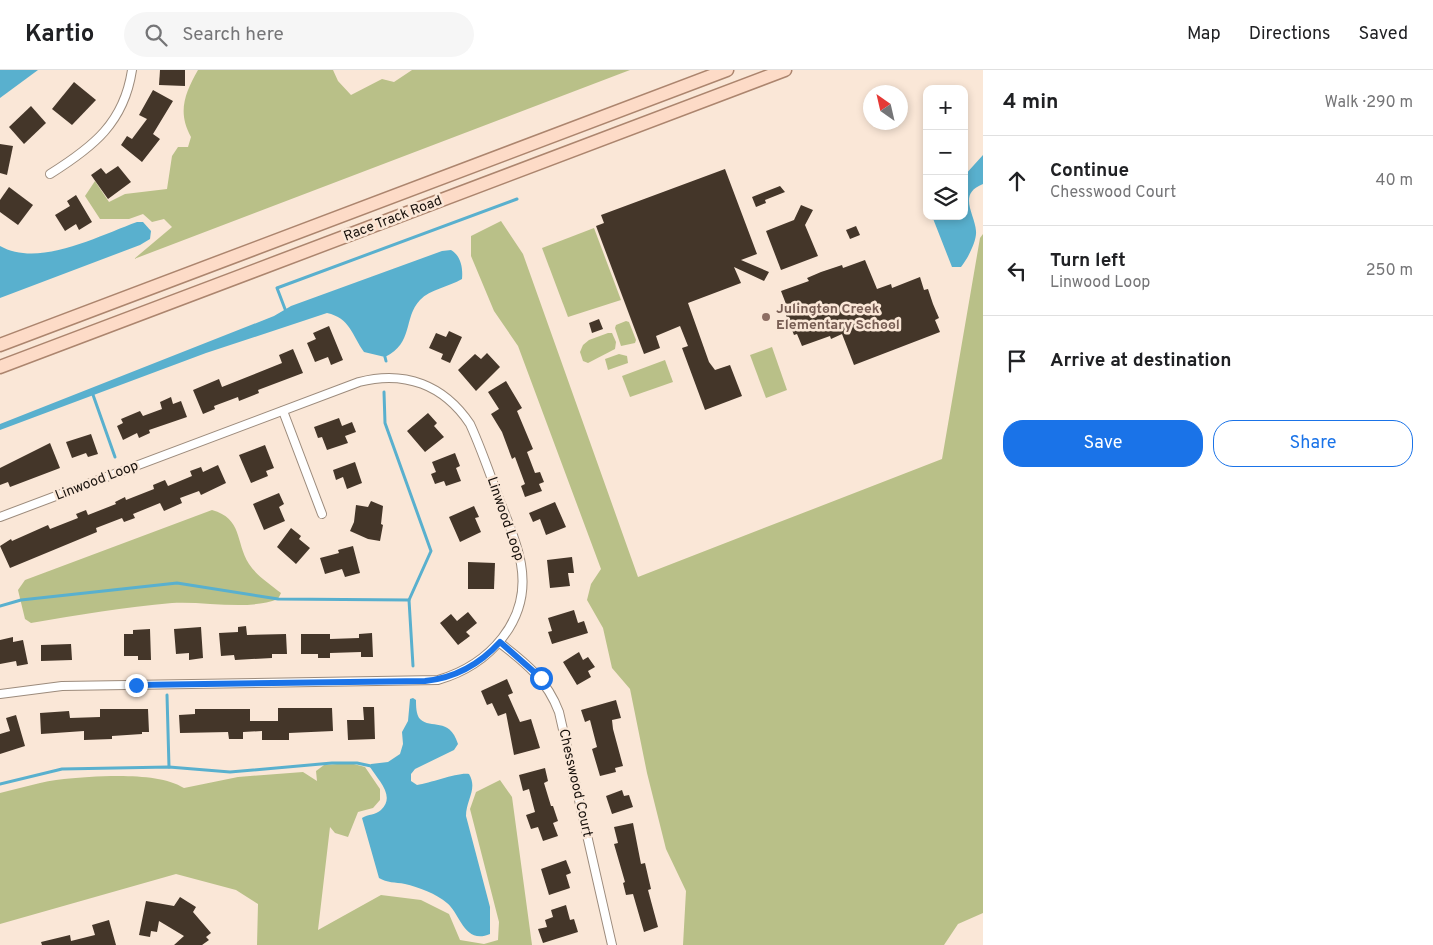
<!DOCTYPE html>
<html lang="en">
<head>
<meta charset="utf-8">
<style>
	:root { --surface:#fff; --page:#f6f6f6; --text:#202124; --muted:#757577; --line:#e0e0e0; --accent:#1a73e8 }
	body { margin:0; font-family:Overpass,sans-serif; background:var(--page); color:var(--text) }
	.controls { position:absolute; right:15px; top:15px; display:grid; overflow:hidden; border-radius:10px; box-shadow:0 2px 8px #0003 }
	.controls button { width:45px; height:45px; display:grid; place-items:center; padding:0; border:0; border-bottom:1px solid var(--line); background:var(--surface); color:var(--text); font:25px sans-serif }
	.compass { position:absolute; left:863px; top:15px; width:45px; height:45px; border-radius:50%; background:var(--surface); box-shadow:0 2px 8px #0003; rotate:326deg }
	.stop { position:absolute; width:15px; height:15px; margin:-11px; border:4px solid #1a73e8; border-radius:50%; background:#fff }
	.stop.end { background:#1a73e8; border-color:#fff; box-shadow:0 1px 5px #0008 }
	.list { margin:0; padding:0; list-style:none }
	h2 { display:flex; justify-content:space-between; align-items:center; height:65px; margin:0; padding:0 20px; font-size:21px }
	h2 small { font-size:16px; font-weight:400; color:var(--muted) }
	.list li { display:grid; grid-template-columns:32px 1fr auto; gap:15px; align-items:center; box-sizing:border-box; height:90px; padding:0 20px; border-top:1px solid var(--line) }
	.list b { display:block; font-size:19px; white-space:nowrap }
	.list p { margin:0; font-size:16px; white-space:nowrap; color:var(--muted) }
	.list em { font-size:16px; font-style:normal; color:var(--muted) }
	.actions { display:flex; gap:10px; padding:15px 20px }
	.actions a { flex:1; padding:11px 0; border:1px solid var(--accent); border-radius:20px; text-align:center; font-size:18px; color:var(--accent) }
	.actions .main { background:var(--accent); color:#fff }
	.icon { flex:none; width:28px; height:28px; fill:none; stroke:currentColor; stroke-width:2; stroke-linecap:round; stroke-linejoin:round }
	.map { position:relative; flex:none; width:983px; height:875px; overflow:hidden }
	header { display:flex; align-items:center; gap:30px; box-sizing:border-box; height:70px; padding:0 25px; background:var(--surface); border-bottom:1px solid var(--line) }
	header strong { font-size:24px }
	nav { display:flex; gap:28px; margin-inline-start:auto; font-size:18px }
	.search { width:350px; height:45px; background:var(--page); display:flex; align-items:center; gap:12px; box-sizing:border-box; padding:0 18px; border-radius:28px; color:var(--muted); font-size:19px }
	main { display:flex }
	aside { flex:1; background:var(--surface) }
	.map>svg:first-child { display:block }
</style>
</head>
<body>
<header>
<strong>Kartio</strong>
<div class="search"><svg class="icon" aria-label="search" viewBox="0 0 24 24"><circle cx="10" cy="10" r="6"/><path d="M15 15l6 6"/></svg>Search here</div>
<nav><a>Map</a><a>Directions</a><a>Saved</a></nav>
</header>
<main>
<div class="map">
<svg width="983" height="875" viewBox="0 0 983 875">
	<rect width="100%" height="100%" fill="#fae7d7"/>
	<g fill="#b9c088">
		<path d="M198,0h135l5,11 13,14 31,-16 12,3 18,-12h218l-496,189 38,-32 -8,-8 -12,3 -9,-8 -14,5h-29l-15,-23 10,-15 14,21 16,-8 42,-5 5,-33 6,-9h10l3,-10c-14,-25 -6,-44 7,-67z"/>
		<path d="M501,151l22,33 115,323 304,-118 38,-221 3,-4v679l-25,11 -14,21h-261l3,-54 -20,-42 -19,-76 -17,-84 -18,-21 -9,-40 -16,-28 4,-16 10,-15 -83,-223 -24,-35 -23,-55v-20z"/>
		<path d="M594,158l27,72 -53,17 -26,-69z"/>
		<path d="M626,251l3,1 7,18 -1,3 -14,3 -6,-18 1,-3z"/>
		<path d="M608,263h4l4,9 -1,7 -27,14 -5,-2 -3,-9 3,-7 6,-5z"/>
		<path d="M772,277l15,43 -21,8 -16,-43z"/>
		<path d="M619,284l8,2 1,7 -20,7 -3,-11z"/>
		<path d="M665,290l8,22 -43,15 -8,-21z"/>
		<path d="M212,440c31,9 23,31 37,54 8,12 21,20 32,29l-3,6c-30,12 -72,2 -106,4 -47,4 -94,12 -141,20l-6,-4 -7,-29 7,-10z"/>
		<path d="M350,693l15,4 15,22v11l-7,8 -15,4 -10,25 -13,-4 -5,-6 -12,103 63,-35 40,5 28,14 11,26 24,4 14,-4 1,-18 -29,-113 6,-17 24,-12 12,17 20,148h-275l1,-41 -22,-14 -60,-16 -176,50v-131c21,-5 43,-12 64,-14 32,-3 93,-8 120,9l54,-11 65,-5 14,9 -1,-10 8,-6z"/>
	</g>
	<g fill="#59b0ce">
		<path d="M0,0h38l-38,28z"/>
		<path d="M983,85v29c-26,10 -8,30 -7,47 1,10 -8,27 -15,36h-9l-20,-51h32v-40z"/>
		<path d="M137,152h6l8,9 -1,8 -10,6 -140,53v-52c39,22 98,-10 137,-24z"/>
		<path d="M451,180c10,6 12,18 11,29 -13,8 -32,10 -42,21 -17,18 -6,43 -35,57l-21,-5c-12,-17 -14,-34 -37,-39l-121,40 -206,77v-6l274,-108 17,-10 151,-55z"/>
		<path d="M413,628l3,2c0,5 0,15 4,19 11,11 29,-3 38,25l-4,6 -39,19 -4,5v7l6,4c14,-2 41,-13 52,-11 9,15 -3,26 -3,42l24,91v27c-26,11 -30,-21 -43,-31 -10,-9 -29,-16 -42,-19 -10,-2 -18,-1 -26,-6l-17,-60c6,-4 14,-3 19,-8 15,-14 -3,-30 -11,-43l1,-3 17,-2 12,-8 3,-10 -1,-12 6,-11 2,-22z"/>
	</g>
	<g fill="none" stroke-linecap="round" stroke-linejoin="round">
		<g stroke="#59b0ce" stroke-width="3">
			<path d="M285,239l-8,-21 240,-89"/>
			<path d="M385,287l1,4"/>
			<path d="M92,322l23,65"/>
			<path d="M384,322l1,31 46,128 -22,49 4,66"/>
			<path d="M0,536l21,-6 156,-17 101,16 131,1"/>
			<path d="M167,625l2,72"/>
			<path d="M0,714l62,-15 107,-2 61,5 102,-9h25l14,3"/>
		</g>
	</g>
	<g fill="#443629">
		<path d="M160,0h25v16l-26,-1z"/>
		<path d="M74,12l22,18 -24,25 -20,-16z"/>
		<path d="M153,20l20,11 -20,33 7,5 -18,23 -21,-17 6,-9 5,3 15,-20 -8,-4z"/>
		<path d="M31,36l15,17 -22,21 -15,-17z"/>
		<path d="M0,74l13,2 -6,29 -7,-2z"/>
		<path d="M118,96l13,16 -23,17 -17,-24 10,-7 5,6z"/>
		<path d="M725,99l32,85 -16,6 28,12 -5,9 -30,-14 7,16 -53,20 21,59 6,8 15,-5 12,31 -37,14 -23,-62 6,-2 -8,-20 -24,10 4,12 -16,6 -48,-128 8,-3 -3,-8z"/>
		<path d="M780,116l5,6 -20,8 1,3 -10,4 -4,-10z"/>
		<path d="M9,117l24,18 -15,20 -18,-13v-12z"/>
		<path d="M76,125l16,27 -13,8 -3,-6 -11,7 -10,-16 15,-9 -3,-5z"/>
		<path d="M801,135l12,5 -8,15 13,31 -37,14 -15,-39 28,-11z"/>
		<path d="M856,156l4,9 -10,4 -4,-9z"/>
		<path d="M865,190l12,29 14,-5 1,4 28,-11 4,13 4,-1 5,15 6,14 -4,2 5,12 -86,33 -12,-31 -11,5 -1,-3 -28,10 -5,-12 -3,1 -12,-30 4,-1 -5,-13 28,-10 -2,-3 14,-6 21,-7 1,3z"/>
		<path d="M599,249l4,10 -11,4 -3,-10z"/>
		<path d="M329,256l14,34 -12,5 -3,-8 -13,5 -8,-19 9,-4 -3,-6z"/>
		<path d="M449,261l13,6 -12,26 -9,-4 2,-5 -14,-6 7,-15 10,4z"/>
		<path d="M293,279l10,24 -45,17 1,3 -20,8 -1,-4 -24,9 1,3 -12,5 -10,-24 26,-11 3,8 60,-24 -3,-8z"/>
		<path d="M487,283l13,14 -24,24 -18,-21 17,-16 6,5z"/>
		<path d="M506,311l16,27 -5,3 16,38 -6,3 8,21 5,-1 4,10 -5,2 3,7 -17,6 -4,-11 4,-2 -10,-27 -3,2 -10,-27 -11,-18 8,-5 -11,-17z"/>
		<path d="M171,327l2,7 8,-3 6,16 -38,13 1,3 -11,5 -2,-5 -14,7 -6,-14 6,-3 -2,-4 19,-8 3,5 19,-7 -2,-7z"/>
		<path d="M428,343l9,10 -3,3 10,11 -19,15 -18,-21z"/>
		<path d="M339,348l3,8 10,-4 4,10 -11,4 3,7 -21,7 -5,-13 -4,1 -4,-11z"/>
		<path d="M91,364l7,20 -10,3 -2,-4 -14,5 -6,-16z"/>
		<path d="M50,373l10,25 -50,19 -2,-5 -8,3v-17z"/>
		<path d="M265,375l9,23 -8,3 2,5 -17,7 -12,-28z"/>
		<path d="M455,383l5,13 -4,2 5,13 -15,5 -2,-5 -9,3 -4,-10 5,-2 -4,-10z"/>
		<path d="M355,392l7,21 -15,6 -4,-12 -7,3 -3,-10z"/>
		<path d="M218,395l8,18 -25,12 -2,-4 -19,7 2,5 -18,8 -4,-8 -27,11 2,4 -11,4 -2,-4 -26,10 1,4 -87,36 -10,-22 11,-7 1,2 36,-16 2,4 28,-11 -2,-4 10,-4 2,5 28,-11 -1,-2 10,-5 1,3 28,-11 -1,-4 12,-5 3,6 24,-10 -2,-5 11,-4 2,5z"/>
		<path d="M279,423l5,11 -5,3 6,14 -21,9 -11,-26z"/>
		<path d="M371,431l12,5 -2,18 2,1 -3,16 -12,-2 -18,-8 4,-9 2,-17 12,2z"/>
		<path d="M555,432l11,25 -20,8 -6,-16 -7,3 -4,-9z"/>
		<path d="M474,436l5,11 -4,1 6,14 -21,10 -11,-25z"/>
		<path d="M291,458l10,8 -2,3 11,9 -14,16 -19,-17z"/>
		<path d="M353,476l7,27 -15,4 -3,-8 -17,5 -5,-16 19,-5 -1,-3z"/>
		<path d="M572,487l2,16h-6l2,13 -20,2 -3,-28z"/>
		<path d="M468,492l27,1 -1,26h-26z"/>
		<path d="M574,540l4,13 6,-2 4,12 -36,11 -4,-12 4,-1 -4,-13z"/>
		<path d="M468,542l9,11 -11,9 4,4 -12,9 -18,-22 11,-9 6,7z"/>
		<path d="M246,556l1,9 39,-1 1,20h-15v4l-37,2 -1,-5 -13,1 -2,-23 19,-1v-5z"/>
		<path d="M201,557l2,31 -14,2v-7l-13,1 -2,-25z"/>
		<path d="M150,559l1,31h-13v-4h-14v-22h9v-4z"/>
		<path d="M372,563l1,24h-12v-5l-31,1v5h-12v-4h-17v-20h29v5l29,-1v-4z"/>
		<path d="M13,567v5l10,-2 5,24 -11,2 -1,-5 -16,3v-24z"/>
		<path d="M71,574l1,16 -31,1v-16z"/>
		<path d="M579,582l4,8 5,-3 7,10 -7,4 3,6 -14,8 -14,-23z"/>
		<path d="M507,609l6,14 -5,2 12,27 11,-3 9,29 -26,7 -8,-42 -8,3 -6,-13 -5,2 -6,-14z"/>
		<path d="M616,630l5,18 -9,2 1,9 10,37 -8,2 1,4 -16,4 -8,-27 5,-2 -7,-27 -5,2 -4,-12z"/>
		<path d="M363,637h11l1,32 -27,1 -1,-20h17z"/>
		<path d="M278,638h54l1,23 -44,2v7h-27v-9l-19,1v7h-14l-1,-7 -48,1 -1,-18 16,-1v-5h55v12h28z"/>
		<path d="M100,639h48l1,23h-7v2l-30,2v3l-28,1v-9l-43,3 -1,-21 29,-2 1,7 30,-1z"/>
		<path d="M16,645l9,31 -25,8v-20l10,-3 -4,-13z"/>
		<path d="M545,698l3,13 -4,2 7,23h2l5,15 -5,2 5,13 -15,5 -5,-14 -7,2 -5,-14 9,-3 -6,-23 -6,2 -4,-16z"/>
		<path d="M622,720l2,6 5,-1 4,12 -21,7 -6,-18z"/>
		<path d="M633,753l8,41 4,-1 6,26 -3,1 10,37 -14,5 -11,-38 -7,1 -3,-12 2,-1 -11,-38 4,-1 -4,-16z"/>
		<path d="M566,790l5,13 -5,2 4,13 -21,7 -8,-26z"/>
		<path d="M180,827l16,10 -3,5 18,21 -5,4 3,3 -7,5h-28l10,-9 -25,-15 -2,11 -6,-1 -1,6 -11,-2 7,-34 28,5z"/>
		<path d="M566,835l4,15 4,-1 4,13 -35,11 -5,-14 9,-2 -2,-7 8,-3 -2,-7z"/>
		<path d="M109,850l7,25h-74l-1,-3 29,-7 1,6 24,-6 -3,-10z"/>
	</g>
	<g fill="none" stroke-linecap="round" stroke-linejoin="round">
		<g stroke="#9c8b7c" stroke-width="10">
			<g id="street">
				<path d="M50,104c43,-27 74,-51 82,-104"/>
				<path d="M283,341l39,103"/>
				<path d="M0,447l359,-135c46,-12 85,3 111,42 11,24 20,50 29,75 8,21 18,42 22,65 10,57 -32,101 -83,116l-376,6 -62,8"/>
				<path d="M500,573c26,20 47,37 59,69l53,233"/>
			</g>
		</g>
		<g stroke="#ac856e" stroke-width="15">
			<g id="primary">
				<path d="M0,275l727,-275"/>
				<path d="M0,297l785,-297"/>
			</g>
		</g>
		<use href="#street" stroke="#fff" stroke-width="8"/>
		<use href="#primary" stroke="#fddbc7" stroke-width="12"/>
	</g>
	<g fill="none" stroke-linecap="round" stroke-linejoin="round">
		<path stroke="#1a73e8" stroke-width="6" d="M136,615l289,-4c30,-3 54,-16 75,-39l41,36"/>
	</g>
	<circle fill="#8d6e63" stroke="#fae7d7" stroke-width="2" cx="766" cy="247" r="5"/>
	<g text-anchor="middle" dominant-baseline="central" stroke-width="5" stroke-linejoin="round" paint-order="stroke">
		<g font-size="14" fill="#18110c" stroke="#fae7d7">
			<text transform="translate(393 149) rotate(-21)">Race Track Road</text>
			<text transform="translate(97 411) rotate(-21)">Linwood Loop</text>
			<text transform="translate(505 449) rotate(71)">Linwood Loop</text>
			<text transform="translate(575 713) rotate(77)">Chesswood Court</text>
		</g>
		<g font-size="14" font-weight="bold" fill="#785e54" stroke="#fae7d7" text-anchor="start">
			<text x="776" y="239">Julington Creek<tspan x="776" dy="16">Elementary School</tspan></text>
		</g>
	</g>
</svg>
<div class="controls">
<button>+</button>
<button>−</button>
<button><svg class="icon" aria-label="layers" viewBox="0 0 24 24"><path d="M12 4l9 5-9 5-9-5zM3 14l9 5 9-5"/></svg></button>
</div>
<svg class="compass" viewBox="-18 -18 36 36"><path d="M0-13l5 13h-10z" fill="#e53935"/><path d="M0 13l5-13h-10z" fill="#757577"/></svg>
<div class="stop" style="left:541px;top:608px"></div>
<div class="stop end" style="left:136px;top:615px"></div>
</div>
<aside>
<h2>4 min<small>Walk · 290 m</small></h2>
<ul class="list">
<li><svg class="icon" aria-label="ahead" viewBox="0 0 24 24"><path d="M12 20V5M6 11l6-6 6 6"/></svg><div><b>Continue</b><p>Chesswood Court</p></div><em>40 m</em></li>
<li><svg class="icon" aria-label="left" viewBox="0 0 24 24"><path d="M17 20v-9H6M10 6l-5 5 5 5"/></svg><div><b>Turn left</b><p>Linwood Loop</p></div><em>250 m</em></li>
<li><svg class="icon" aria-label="arrive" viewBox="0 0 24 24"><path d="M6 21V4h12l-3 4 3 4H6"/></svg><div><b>Arrive at destination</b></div></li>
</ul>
<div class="actions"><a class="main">Save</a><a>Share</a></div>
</aside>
</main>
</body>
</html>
